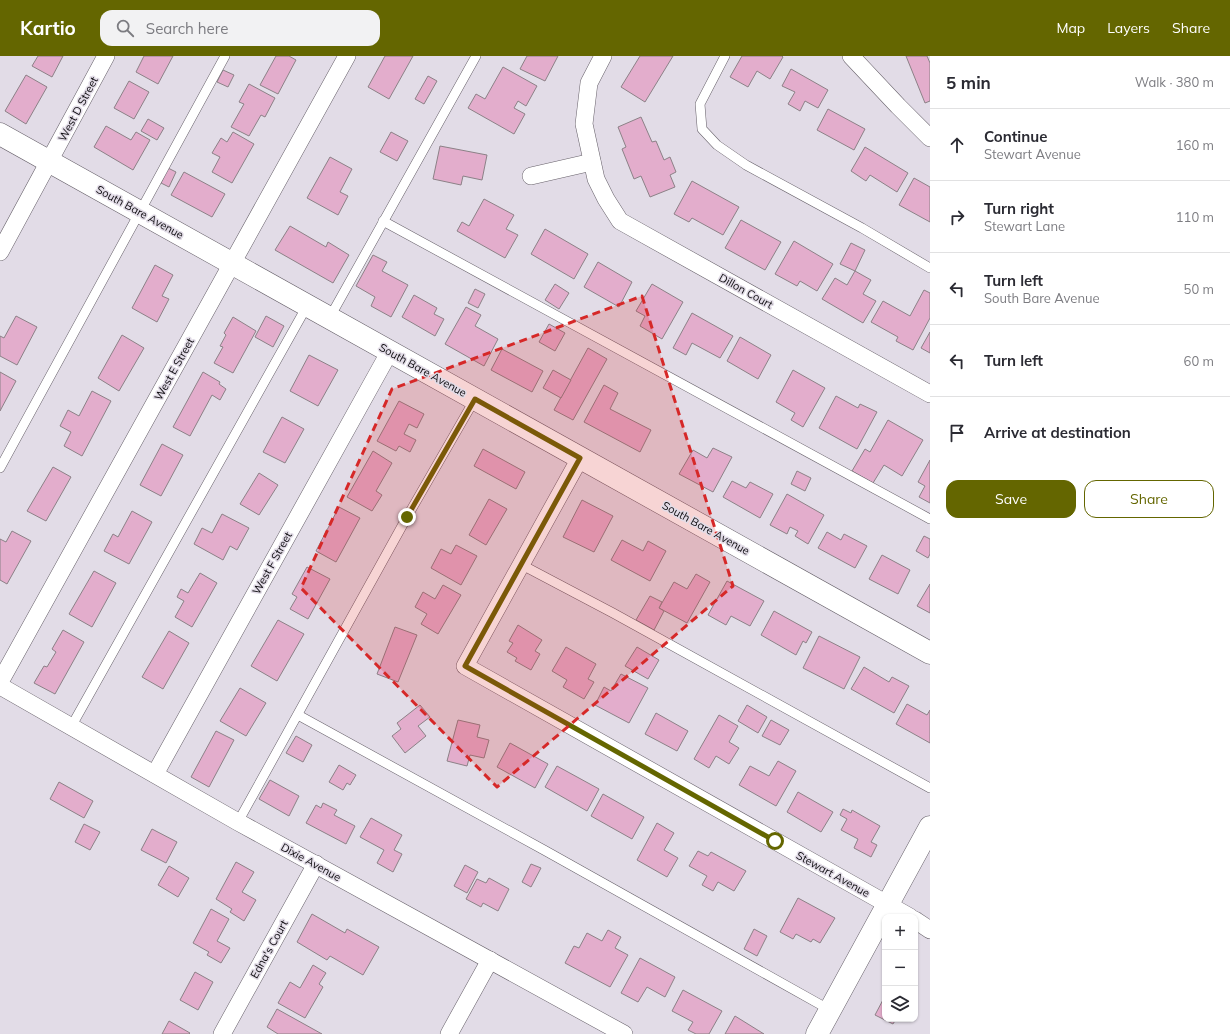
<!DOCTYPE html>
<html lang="en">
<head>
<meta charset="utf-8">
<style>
	:root { --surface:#fff; --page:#f2f2f3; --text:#2b2b33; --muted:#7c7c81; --line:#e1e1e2; --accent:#646600 }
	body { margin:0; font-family:Mulish,sans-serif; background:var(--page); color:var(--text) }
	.controls { position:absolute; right:12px; bottom:12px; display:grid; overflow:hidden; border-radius:8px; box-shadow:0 1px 3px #0004 }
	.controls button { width:36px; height:36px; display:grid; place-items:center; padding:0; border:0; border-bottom:1px solid var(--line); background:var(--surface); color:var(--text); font:20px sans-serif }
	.stop { position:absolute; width:12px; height:12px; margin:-9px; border:3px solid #646600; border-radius:50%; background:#fff }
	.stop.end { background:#646600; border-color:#fff; box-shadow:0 1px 4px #0008 }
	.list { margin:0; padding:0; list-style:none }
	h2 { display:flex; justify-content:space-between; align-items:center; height:52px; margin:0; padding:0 16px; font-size:17px }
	h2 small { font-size:13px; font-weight:400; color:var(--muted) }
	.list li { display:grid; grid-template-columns:26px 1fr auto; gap:12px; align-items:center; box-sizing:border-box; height:72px; padding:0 16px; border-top:1px solid var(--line) }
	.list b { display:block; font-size:15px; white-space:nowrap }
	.list p { margin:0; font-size:13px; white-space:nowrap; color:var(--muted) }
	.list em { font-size:13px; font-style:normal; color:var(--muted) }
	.actions { display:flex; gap:8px; padding:12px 16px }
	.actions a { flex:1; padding:9px 0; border:1px solid var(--accent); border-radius:12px; text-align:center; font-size:14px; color:var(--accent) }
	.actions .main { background:var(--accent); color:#fff }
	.icon { flex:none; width:22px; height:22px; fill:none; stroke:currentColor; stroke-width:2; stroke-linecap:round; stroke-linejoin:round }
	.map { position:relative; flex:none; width:930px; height:978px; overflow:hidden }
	header { display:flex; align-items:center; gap:24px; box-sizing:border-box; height:56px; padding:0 20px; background:var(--accent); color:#fff }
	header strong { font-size:19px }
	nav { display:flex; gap:22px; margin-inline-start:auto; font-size:14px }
	.search { width:280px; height:36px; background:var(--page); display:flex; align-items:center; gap:10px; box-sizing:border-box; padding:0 14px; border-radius:12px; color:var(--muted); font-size:15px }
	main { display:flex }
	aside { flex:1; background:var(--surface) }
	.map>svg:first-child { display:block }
</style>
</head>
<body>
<header>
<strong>Kartio</strong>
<div class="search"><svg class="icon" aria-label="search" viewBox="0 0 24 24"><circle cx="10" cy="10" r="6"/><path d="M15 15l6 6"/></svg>Search here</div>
<nav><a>Map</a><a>Layers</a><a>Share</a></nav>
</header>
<main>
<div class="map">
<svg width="930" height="978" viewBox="0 0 930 978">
	<rect width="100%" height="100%" fill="#e2dce7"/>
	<g fill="#e3adcc" stroke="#8c8187">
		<path d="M38,0h25l-11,21 -20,-11z"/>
		<path d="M144,0h29l-15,28 -22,-12z"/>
		<path d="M276,0h13l7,4 -18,34 -18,-9z"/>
		<path d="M385,0h28l-24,43 -21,-12z"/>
		<path d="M527,0h31l-13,25 -25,-12z"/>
		<path d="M640,0h33l-28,46 -24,-15z"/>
		<path d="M742,0h40l1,1 -13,22 -13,-8 -9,16 -18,-10z"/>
		<path d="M906,0h21l3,7v38l-5,2z"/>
		<path d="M503,11l34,19 -11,20 -8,-5 -4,7 11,6 -11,20 -46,-26 8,-14 9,5z"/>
		<path d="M791,13l37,21 -10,18 -13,-7 -5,10 -12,-7 7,-12 -13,-6z"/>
		<path d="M223,14l11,5 -6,12 -11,-5z"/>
		<path d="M26,19l21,12 -21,37 -21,-13z"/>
		<path d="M428,20l9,5 -13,23 -9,-5z"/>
		<path d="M129,25l20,11 -15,27 -20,-11z"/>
		<path d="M249,28l26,14 -10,19 -4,-2 -12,21 -18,-9 13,-23 -5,-2z"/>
		<path d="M828,53l37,20 -11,21 -37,-20z"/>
		<path d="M641,61l11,25 4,-1 8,19 6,-3 6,15 -6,3 5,12 -25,10 -9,-21 -7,3 -12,-30 4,-2 -8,-20z"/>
		<path d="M148,63l16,9 -7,12 -16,-9z"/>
		<path d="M106,70l25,14 5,-8 14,8 -17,30 -39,-23z"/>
		<path d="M233,76l21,12 -22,39 -20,-11 8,-15 -8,-4 9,-15 6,4z"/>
		<path d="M391,76l17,9 -11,20 -17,-9z"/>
		<path d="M440,90l47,9 -5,25 -19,-4 -2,9 -28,-6z"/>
		<path d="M865,91l43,26 -11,19 -27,-17 -4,6 -15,-10z"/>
		<path d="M330,101l22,12 -12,23 8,4 -10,19 -31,-17z"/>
		<path d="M168,112l8,4 -7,15 -8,-4z"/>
		<path d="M184,116l41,22 -13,23 -41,-22z"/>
		<path d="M914,122l16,9v35l-31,-17z"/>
		<path d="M692,125l47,26 -16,28 -31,-17 -3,4 -15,-8z"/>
		<path d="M484,143l30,16 -8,14 12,6 -13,23 -48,-27 5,-9 7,4z"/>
		<path d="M741,164l40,22 -16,28 -40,-22z"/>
		<path d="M290,170l36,21 2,-5 21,13 -16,28 -58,-33z"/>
		<path d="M545,173l43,25 -14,25 -43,-25z"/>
		<path d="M794,185l39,23 -16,27 -17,-10 -3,5 -22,-12z"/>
		<path d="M851,187l14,7 -10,21 -15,-7z"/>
		<path d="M373,199l14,7 -5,9 26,14 -17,32 -20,-11 4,-9 -19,-11z"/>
		<path d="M598,206l34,20 -13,25 -35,-20z"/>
		<path d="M155,209l18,10 -11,21 7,3 -12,23 -25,-14z"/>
		<path d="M855,215l16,9 -8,14 13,7 -13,22 -41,-24 13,-21 12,7z"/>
		<path d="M555,228l14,9 -10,16 -14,-9z"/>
		<path d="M652,228l31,18 -21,37 -22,-13 5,-10 -9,-5z"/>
		<path d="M475,233l10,5 -7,14 -10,-5z"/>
		<path d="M924,234l6,3v25l-17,32 -17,-9 2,-4 -27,-15 12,-21 27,15z"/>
		<path d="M414,239l23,13 -3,6 10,5 -9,17 -33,-19z"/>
		<path d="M466,251l15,8 -6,11 23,13 -14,27 -39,-22z"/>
		<path d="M692,257l41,23 -13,22 -28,-15 -6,12 -13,-7z"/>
		<path d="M16,260l21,11 -20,38 -17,-9v-20l4,2z"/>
		<path d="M266,260l18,10 -11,21 -18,-10z"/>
		<path d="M233,261l23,14 -23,42 -19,-10 9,-16 -3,-1 6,-11 -2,-2z"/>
		<path d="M549,268l16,9 -10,18 -16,-9z"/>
		<path d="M930,276v21l-9,-5z"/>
		<path d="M122,279l22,13 -25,43 -21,-13z"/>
		<path d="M740,281l31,18 -13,24 -31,-18z"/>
		<path d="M588,292l19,11 -34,61 -19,-10z"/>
		<path d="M502,293l41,22 -11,21 -41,-22z"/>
		<path d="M309,299l29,15 -20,36 -28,-15z"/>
		<path d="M553,314l18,10 -10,18 -18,-10z"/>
		<path d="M793,314l32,18 -22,39 -12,-7 4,-7 -19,-11z"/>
		<path d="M0,316l16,9 -16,30z"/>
		<path d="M203,316l17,10 -1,2 7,5 -6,11 -8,-5 -22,41 -17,-9z"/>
		<path d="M604,329l14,8 -8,16 41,21 -11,22 -56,-30z"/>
		<path d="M92,335l19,10 -29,55 -18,-10 7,-14 -11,-6 8,-16 11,6z"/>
		<path d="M836,340l22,12 2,-4 17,8 -20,37 -38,-21z"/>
		<path d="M399,345l25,13 -7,14 -8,-4 -5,10 12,6 -6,12 -11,-6 -3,5 -19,-10z"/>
		<path d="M282,361l22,12 -19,34 -22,-11z"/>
		<path d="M888,364l35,20 -21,36 -18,-11 -11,18 -21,-12 13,-22 5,3z"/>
		<path d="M162,388l21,11 -22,41 -21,-11z"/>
		<path d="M713,392l19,9 -19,35 -34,-18 14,-24 14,8z"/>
		<path d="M483,393l42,23 -9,17 -42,-23z"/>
		<path d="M373,395l19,12 -16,28 6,4 -10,16 -25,-14z"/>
		<path d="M930,404v43l-11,-6 6,-11 -7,-4z"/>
		<path d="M53,411l18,10 -25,44 -19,-10z"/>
		<path d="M797,415l14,7 -6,13 -14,-7z"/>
		<path d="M259,417l19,12 -19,30 -19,-11z"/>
		<path d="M732,425l14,7 4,-6 23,12 -13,24 -37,-21z"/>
		<path d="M787,438l37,21 -16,29 -13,-8 3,-5 -8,-4 -3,7 -17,-9z"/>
		<path d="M489,443l18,10 -21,36 -17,-10z"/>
		<path d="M582,444l31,16 -19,36 -31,-15z"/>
		<path d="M339,451l21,11 -24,44 -20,-11z"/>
		<path d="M132,455l20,11 -23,42 -25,-13 9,-17 5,3z"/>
		<path d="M222,458l27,14 -12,22 -7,-4 -7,14 -29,-16 8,-16 10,5z"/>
		<path d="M12,475l19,10 -24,43 -7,-4v-41l6,3z"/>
		<path d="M827,476l14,8 3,-6 23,12 -12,22 -37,-20z"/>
		<path d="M924,480l6,3v15l-2,4 -12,-7z"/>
		<path d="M622,484l21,11 5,-10 18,10 -16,30 -39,-21z"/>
		<path d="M456,489l21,11 -16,29 -30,-17 10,-19 10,5z"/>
		<path d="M882,499l28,15 -12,24 -29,-15z"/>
		<path d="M307,511l23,12 -22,40 -18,-10 7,-12 -5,-3z"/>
		<path d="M94,515l22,12 -24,44 -23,-13z"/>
		<path d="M200,517l17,10 -25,44 -17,-10 9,-16 -7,-4 4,-8 7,4z"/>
		<path d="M696,518l14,8 -23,41 -28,-15 15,-26 13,7z"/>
		<path d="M727,525l37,20 -14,25 -19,-10 -5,9 -18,-10z"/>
		<path d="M930,528v29l-13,-7z"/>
		<path d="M443,529l18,10 -23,39 -17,-10 6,-10 -12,-7 8,-15 12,7z"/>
		<path d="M650,540l12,6 -3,6 5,3 -10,19 -18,-10z"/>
		<path d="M774,555l38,21 -6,11 -3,-2 -7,14 -35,-20z"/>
		<path d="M278,564l26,14 -27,47 -26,-15z"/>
		<path d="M518,569l24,15 -7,11 5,3 -9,16 -16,-9 2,-3 -10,-6 6,-9 -4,-2z"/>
		<path d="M395,571l22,8 -19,47 -21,-8z"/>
		<path d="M63,574l21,12 -29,52 -21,-11 10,-17 3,1 9,-15 -4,-3z"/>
		<path d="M169,575l20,12 -26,46 -21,-12z"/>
		<path d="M819,580l41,21 -16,32 -41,-21z"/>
		<path d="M566,591l30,17 -8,15 6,3 -10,17 -21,-12 4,-7 -15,-9z"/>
		<path d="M637,591l22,13 -11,19 -23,-13z"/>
		<path d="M864,611l25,15 3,-5 17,9 -15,27 -43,-24z"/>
		<path d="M621,618l27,14 -19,35 -34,-18 9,-18 7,4z"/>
		<path d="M240,632l26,15 -20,33 -26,-15z"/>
		<path d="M907,648l20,11 3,-5v33l-34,-19z"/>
		<path d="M420,649l10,12 -12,9 8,10 -21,17 -13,-17 9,-7 -4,-6z"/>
		<path d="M747,649l20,12 -9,16 -20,-12z"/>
		<path d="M656,657l32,18 -11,20 -32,-17z"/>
		<path d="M719,659l19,11 -9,16 10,6 -10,16 -13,-8 -7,12 -15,-9z"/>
		<path d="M458,664l22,5 -3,12 12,3 -5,18 -14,-3 -3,11 -20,-5z"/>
		<path d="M771,664l18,10 -9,15 -18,-9z"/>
		<path d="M216,675l18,9 -25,47 -18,-10z"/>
		<path d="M296,680l16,9 -9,17 -17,-9z"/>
		<path d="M510,687l38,21 -13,24 -38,-21z"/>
		<path d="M778,705l18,10 -20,35 -37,-21 11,-19 19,10z"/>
		<path d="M339,709l17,10 -6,10 -3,-2 -4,7 -14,-8z"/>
		<path d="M557,710l42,23 -12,22 -42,-24z"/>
		<path d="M270,724l29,16 -10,20 -30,-17z"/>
		<path d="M59,726l34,19 -9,17 -34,-19z"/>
		<path d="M798,736l35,20 -12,20 -34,-20z"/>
		<path d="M603,738l41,23 -12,22 -41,-23z"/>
		<path d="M323,747l14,7 -3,5 21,11 -9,18 -40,-21 10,-18 5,3z"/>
		<path d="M843,753l8,4 1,-3 28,16 -9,16 6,3 -6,12 -17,-9 4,-9 -17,-9 6,-11 -7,-4z"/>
		<path d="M371,762l31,17 -8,15 8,4 -9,18 -16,-9 7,-13 -24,-13z"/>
		<path d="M657,767l17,10 -10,17 14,8 -11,19 -30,-17z"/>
		<path d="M84,768l16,8 -10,18 -15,-8z"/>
		<path d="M152,773l25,13 -11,21 -25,-13z"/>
		<path d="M698,795l10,5 3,-4 35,19 -12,20 -16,-9 -5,9 -11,-6 5,-9 -18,-10z"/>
		<path d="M236,806l18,10 -12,20 14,8 -12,21 -14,-9 2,-3 -16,-10z"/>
		<path d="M531,808l10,4 -10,19 -9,-5z"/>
		<path d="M465,809l13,7 -11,21 -13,-7z"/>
		<path d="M169,810l20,12 -11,19 -20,-12z"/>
		<path d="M489,822l20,11 -11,22 -15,-8 -2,4 -15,-8 11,-20 9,4z"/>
		<path d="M798,842l37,20 -15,25 -7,-4 -2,3 -15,-8 -3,5 -13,-7z"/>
		<path d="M211,853l18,10 -12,22 13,7 -9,15 -14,-8 2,-3 -16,-9z"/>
		<path d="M312,858l33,19 2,-4 32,18 -16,28 -33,-19 -3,4 -30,-18z"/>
		<path d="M754,873l13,7 -10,20 -13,-7z"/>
		<path d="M608,874l13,7 -6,11 13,7 -18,32 -45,-24 9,-17 5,2 8,-15 15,8z"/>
		<path d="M640,902l35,19 -10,20 -18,-10 -9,15 -17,-9z"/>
		<path d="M313,909l13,8 -7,11 4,3 -18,31 -27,-15 12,-21 10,6z"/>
		<path d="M195,916l18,10 -15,28 -18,-10z"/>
		<path d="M683,934l39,21 -13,23h-13l-8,-4 5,-8 -21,-11z"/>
		<path d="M885,940v23h11l-3,5 -18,-9z"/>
		<path d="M277,953l45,25h-44l-11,-7z"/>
		<path d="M735,960l29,18h-39z"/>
		<path d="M169,965l21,12 -1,1h-27z"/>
	</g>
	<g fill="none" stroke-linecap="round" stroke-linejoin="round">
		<g stroke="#67616a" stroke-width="10">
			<g id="service">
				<path d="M725,0l-25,48 2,25 15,16 29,20 116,63 68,40"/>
				<path d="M383,165l547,298"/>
				<path d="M330,261l146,-261"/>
				<path d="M0,412l225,-412"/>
				<path d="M522,509l91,48 317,175"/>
				<path d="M298,659l246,135 286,160"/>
				<path d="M71,671l236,-421"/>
				<path d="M238,766l169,-305 68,-118"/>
			</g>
		</g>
		<g stroke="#67616a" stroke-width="18">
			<g id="minor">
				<path d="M603,0l-14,27 -5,41 12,55 10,20 14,22 310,173"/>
				<path d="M851,0l47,50 32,32"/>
				<path d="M531,120l61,-14"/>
				<path d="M0,196l106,-196"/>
				<path d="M580,402l-115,208 445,251"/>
				<path d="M0,626l347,-626"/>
				<path d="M0,630l238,136 386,212"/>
				<path d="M155,718l235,-423"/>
				<path d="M915,864l15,10"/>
				<path d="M222,978l94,-170"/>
				<path d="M449,978l41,-74"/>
			</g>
		</g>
		<g stroke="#67616a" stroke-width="23">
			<g id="tertiary">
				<path d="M0,78l930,519"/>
				<path d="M817,978l113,-207"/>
			</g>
		</g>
		<use href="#service" stroke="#fff" stroke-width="9"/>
		<use href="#minor" stroke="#fff" stroke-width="17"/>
		<use href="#tertiary" stroke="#fff" stroke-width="22"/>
	</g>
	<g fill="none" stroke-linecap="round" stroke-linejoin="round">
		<path stroke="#646600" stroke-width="5" d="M407,461l68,-118 105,59 -115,208 310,175"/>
	</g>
	<path fill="#d62828" fill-opacity="0.2" stroke="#d62828" stroke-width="3" stroke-dasharray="8 5" stroke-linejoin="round" d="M642,240l91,290 -236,201 -196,-199 91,-199z"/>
	<g text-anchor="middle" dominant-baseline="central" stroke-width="3" stroke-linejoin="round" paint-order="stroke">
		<g font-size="11" fill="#0e0c10" stroke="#e2dce7">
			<text transform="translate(78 53) rotate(-62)">West D Street</text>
			<text transform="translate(140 156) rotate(29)">South Bare Avenue</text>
			<text transform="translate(746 235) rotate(29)">Dillon Court</text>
			<text transform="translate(174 313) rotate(-61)">West E Street</text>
			<text transform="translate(423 314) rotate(29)">South Bare Avenue</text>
			<text transform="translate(706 472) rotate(29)">South Bare Avenue</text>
			<text transform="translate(272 507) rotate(-61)">West F Street</text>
			<text transform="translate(311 806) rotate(29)">Dixie Avenue</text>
			<text transform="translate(833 818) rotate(29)">Stewart Avenue</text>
			<text transform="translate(269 893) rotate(-61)">Edna's Court</text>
		</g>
	</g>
</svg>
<div class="controls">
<button>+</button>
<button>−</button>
<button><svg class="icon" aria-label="layers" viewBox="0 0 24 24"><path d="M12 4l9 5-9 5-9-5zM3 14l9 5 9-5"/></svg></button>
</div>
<div class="stop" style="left:775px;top:785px"></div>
<div class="stop end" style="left:407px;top:461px"></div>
</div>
<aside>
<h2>5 min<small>Walk · 380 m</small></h2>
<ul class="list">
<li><svg class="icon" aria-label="ahead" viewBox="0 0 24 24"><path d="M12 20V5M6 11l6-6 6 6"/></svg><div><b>Continue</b><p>Stewart Avenue</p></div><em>160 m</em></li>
<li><svg class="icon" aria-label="right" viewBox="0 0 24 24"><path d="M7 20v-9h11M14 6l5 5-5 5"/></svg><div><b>Turn right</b><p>Stewart Lane</p></div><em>110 m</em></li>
<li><svg class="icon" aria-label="left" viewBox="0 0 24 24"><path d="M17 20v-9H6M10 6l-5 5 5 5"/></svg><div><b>Turn left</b><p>South Bare Avenue</p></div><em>50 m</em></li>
<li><svg class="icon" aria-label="left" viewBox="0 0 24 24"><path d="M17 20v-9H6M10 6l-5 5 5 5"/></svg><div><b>Turn left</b></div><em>60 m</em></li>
<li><svg class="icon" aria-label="arrive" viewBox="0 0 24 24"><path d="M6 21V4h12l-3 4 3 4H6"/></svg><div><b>Arrive at destination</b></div></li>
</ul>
<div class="actions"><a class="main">Save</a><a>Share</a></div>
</aside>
</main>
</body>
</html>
